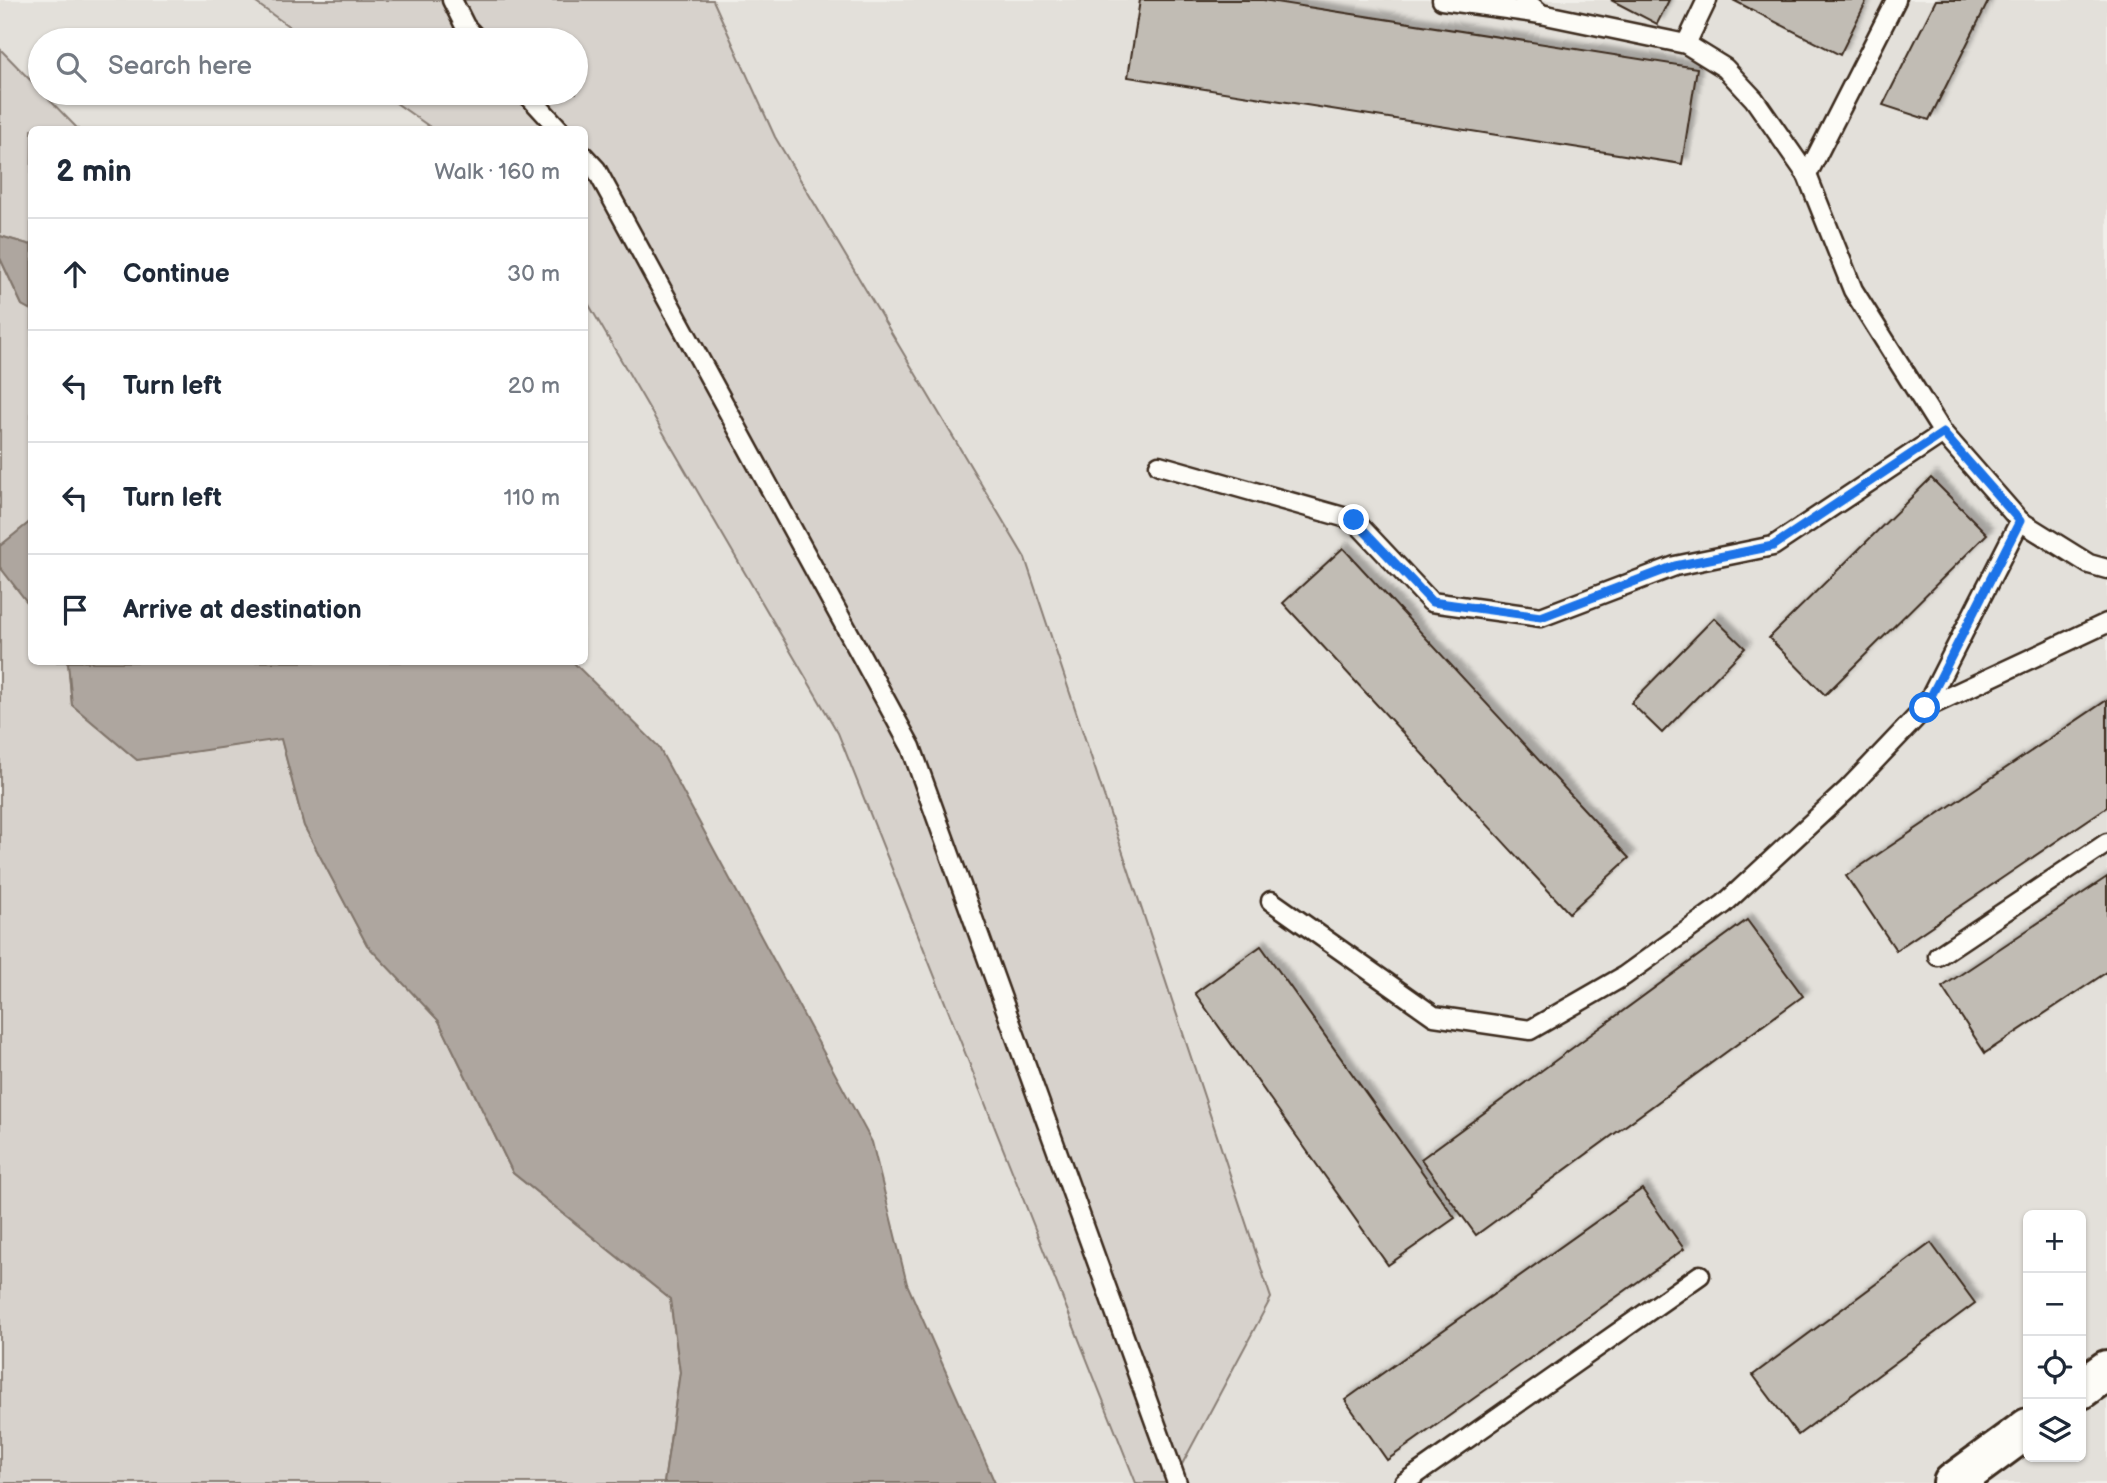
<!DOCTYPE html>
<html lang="en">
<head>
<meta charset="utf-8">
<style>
	:root { --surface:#fff; --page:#f2f2f3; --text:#1f2937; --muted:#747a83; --line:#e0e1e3 }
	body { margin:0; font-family:"Balsamiq Sans",sans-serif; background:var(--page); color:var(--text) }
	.controls { position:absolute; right:21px; bottom:21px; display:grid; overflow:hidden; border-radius:10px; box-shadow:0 2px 5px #0004 }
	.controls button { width:63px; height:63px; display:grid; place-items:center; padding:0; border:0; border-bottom:2px solid var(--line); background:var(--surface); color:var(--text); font:35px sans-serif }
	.stop { position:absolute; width:21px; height:21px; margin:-16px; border:5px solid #1a73e8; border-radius:50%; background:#fff }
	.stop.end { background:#1a73e8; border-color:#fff; box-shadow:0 2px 7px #0008 }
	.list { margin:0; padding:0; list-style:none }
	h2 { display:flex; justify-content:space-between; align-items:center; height:91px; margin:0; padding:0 28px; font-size:30px }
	h2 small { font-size:23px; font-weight:400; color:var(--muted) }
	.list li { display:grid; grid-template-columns:46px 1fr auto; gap:21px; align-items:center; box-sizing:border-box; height:112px; padding:0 28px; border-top:2px solid var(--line) }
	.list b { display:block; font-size:26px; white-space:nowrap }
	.list em { font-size:23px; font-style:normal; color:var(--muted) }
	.icon { flex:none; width:38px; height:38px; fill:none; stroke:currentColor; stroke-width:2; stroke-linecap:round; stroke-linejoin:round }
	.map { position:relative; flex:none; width:2107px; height:1483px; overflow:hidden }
	.search { position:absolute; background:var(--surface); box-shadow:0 2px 5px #0004; left:28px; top:28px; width:560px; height:77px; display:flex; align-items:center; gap:18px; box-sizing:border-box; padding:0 24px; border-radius:38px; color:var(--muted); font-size:26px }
	.panel { position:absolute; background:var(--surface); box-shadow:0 2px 5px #0004; left:28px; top:126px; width:560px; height:539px; border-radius:10px }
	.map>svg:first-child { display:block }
</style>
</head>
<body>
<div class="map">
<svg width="2107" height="1483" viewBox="0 0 2107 1483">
	<defs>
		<filter id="shadow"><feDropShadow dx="6" dy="-6" stdDeviation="2" flood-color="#0004"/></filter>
	</defs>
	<rect width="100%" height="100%" fill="#f1efea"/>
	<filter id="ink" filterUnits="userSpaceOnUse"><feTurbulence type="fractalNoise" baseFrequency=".0143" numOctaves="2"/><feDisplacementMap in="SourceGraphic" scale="14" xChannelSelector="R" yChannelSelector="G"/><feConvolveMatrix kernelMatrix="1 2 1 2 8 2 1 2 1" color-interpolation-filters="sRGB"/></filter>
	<g filter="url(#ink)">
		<path fill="#e3e0da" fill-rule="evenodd" d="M0,0h2107v1483h-1263l-465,-821h205v-532h-552l-32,64zM40,40h536v53h-536zM2028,1215h53v242h-53z"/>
		<g fill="#d7d2cc" stroke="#897e75" stroke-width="2">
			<path d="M252,0h461l62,137 250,421 246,740 -99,185h-36l-298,-750 -253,-435 -1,-168 -151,-1 -51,-36h194v-53h-268z"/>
			<path d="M0,49l78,80 -46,1 -1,115 -31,-9z"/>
			<path d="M0,258l22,47 10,5 -1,211 -31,25z"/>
			<path d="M0,567l31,40 1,55h36l4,43 65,55 144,-22 23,88 63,119 72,76 74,152 157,126 10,73 -16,111h-664z"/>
		</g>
		<g fill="#aea69f" stroke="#80746b" stroke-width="2">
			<path d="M0,236l31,9v65l-9,-5 -22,-47z"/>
			<path d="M31,521v86l-31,-40v-21z"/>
			<path d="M68,662h505l85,84 214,396 35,142 88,199h-331l16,-111 -10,-73 -157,-126 -74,-152 -72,-76 -63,-119 -23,-87 -144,21 -65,-55z"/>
		</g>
		<g fill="#c1bcb4" stroke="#3b2a1e" stroke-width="2" filter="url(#shadow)">
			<path d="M1140,0h123l434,68 -15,96 -554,-87z"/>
			<path d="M1611,0h58l-12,24z"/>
			<path d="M1733,0h134l-27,55z"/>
			<path d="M1936,0h53l-60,120 -46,-15z"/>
			<path d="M1931,478l56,56 -162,161 -56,-57z"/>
			<path d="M1343,548l286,310 -60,55 -286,-310z"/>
			<path d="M1714,618l31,30 -83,85 -31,-30z"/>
			<path d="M2107,700v107l-211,143 -50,-74z"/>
			<path d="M2107,877v95l-122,81 -43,-66z"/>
			<path d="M1747,920l56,76 -327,239 -55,-76z"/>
			<path d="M1261,946l194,272 -67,47 -193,-272z"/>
			<path d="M1642,1189l42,60 -297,211 -42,-60z"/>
			<path d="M1931,1243l44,60 -177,132 -45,-60z"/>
		</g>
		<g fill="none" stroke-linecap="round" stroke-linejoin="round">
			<g stroke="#3b2a1e" stroke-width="23">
				<g id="lane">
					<path d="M452,0l13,26 13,14"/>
					<path d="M1442,0l99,14"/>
					<path d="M1524,0l17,14 145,30 39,24 29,31 53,76 46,115 90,143 77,88 69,43 18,5"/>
					<path d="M1686,44l21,-44"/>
					<path d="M526,93l34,37"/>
					<path d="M584,156l12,13 315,578 266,736"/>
					<path d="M1807,175l89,-175"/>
					<path d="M1159,465l195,55 77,82 110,15 134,-51 98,-20 170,-113"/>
					<path d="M1925,708l182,-85"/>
					<path d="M1271,901l163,115 96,14 94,-54 100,-72 124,-115 77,-81 95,-187"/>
					<path d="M1938,956l169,-113"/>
					<path d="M1404,1483l296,-208"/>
				</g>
			</g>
			<g stroke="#3b2a1e" stroke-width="44">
				<g id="secondary">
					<path d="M2081,1389l26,-19"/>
					<path d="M1953,1483l75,-55"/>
				</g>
			</g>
			<use href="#lane" stroke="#fdfcf7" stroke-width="18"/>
			<use href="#secondary" stroke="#fdfcf7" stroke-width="38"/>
		</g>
	</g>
	<g fill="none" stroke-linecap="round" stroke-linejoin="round" filter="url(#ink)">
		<path stroke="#1a73e8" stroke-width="9" d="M1354,520l78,82 109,15 134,-51 98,-20 170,-113 77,88 -95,187"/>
	</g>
</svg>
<div class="controls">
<button>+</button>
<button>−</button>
<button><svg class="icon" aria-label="locate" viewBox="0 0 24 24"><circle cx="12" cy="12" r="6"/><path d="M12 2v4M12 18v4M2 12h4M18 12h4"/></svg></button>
<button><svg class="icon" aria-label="layers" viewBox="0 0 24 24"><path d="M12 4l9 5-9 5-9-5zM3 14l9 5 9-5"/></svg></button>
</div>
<div class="stop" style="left:1925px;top:708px"></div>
<div class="stop end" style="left:1354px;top:520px"></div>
<div class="search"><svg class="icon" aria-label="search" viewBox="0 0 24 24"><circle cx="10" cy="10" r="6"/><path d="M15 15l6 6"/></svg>Search here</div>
<section class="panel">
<h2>2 min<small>Walk · 160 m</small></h2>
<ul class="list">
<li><svg class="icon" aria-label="ahead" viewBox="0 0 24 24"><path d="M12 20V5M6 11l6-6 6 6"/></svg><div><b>Continue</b></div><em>30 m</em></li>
<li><svg class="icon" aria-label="left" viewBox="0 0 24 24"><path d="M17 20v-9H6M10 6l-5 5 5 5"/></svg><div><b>Turn left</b></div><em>20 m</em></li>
<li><svg class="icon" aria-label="left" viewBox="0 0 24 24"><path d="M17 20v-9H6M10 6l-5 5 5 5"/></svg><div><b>Turn left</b></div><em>110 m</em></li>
<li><svg class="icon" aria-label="arrive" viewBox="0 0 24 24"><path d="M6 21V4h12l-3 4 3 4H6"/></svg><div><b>Arrive at destination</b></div></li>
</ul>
</section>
</div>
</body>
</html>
